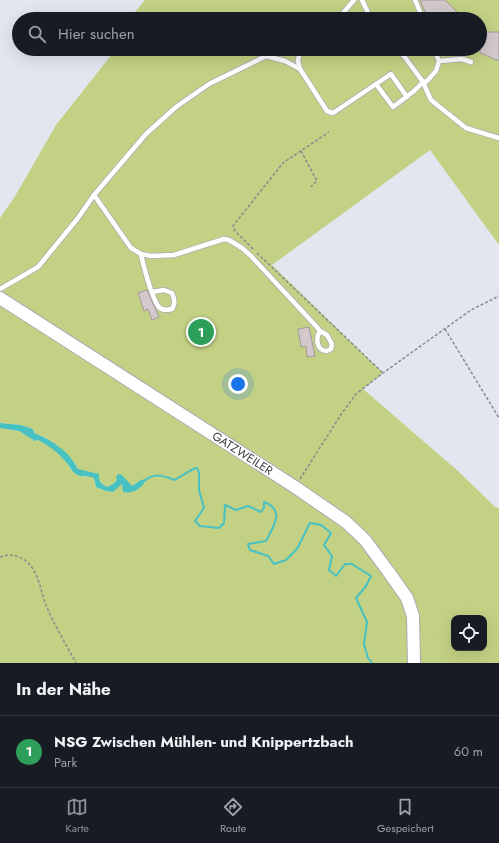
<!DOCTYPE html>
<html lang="de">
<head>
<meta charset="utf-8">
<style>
	:root { --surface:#171b24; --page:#242831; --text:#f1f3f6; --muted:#9ea1a6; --line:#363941; --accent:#8c9099 }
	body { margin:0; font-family:Jost,sans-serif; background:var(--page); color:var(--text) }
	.controls { position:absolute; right:12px; bottom:12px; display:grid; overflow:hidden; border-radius:8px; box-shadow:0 4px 16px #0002 }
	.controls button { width:36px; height:36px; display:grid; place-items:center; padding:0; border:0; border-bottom:1px solid var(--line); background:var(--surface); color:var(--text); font:20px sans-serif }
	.you { position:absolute; left:238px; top:384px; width:14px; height:14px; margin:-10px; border:3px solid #fff; border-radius:50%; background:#1a73e8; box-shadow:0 0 0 6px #1a73e833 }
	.badge { display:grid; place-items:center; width:26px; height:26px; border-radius:50%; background:var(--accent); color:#fff; font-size:13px; font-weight:700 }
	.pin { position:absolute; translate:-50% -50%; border:2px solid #fff; box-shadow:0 1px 4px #0006 }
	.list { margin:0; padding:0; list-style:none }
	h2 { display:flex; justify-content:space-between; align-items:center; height:52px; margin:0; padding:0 16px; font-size:17px }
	h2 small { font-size:13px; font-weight:400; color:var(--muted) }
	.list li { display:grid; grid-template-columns:26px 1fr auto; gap:12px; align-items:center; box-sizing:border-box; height:72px; padding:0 16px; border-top:1px solid var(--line) }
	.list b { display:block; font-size:15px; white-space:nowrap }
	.list p { margin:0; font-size:13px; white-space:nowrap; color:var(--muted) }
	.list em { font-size:13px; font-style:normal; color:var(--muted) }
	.icon { flex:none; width:22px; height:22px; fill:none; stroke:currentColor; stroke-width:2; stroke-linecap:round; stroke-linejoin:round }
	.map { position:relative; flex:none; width:499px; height:663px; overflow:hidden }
	.search { position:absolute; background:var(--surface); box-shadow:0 4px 16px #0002; left:12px; right:12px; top:12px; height:44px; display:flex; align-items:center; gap:10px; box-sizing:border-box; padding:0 14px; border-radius:22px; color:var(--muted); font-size:15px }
	.sheet { height:124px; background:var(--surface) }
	nav { display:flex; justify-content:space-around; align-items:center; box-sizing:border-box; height:56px; border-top:1px solid var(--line); background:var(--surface); font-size:11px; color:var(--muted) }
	nav a { display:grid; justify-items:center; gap:2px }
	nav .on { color:var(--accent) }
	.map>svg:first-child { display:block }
</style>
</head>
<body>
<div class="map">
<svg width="499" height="663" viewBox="0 0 499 663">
	<rect width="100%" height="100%" fill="#e3e6ef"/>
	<g fill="#c3d184" fill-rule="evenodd">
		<path d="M145,0h354v245l-69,-95 -158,115 111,108 -20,16 95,82 37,36 4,1v155h-85l-1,-47 -48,-76 -365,-243v-79l14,-20 42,-73 60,-76h364v-30h-348l3,-7zM454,618h30v30h-30z"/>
		<path d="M0,298l344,227 32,34 35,58v46h-411v-235l19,3 16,10 3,-1 13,7 9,8 8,9 3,6 12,7 9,-1 2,2 2,9 10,4 7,1 7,-8h2l1,5h16l6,-7 -4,-2 -9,6 -15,-6 -4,4 -6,3 -4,-2 -5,-7 -20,-9 -3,-6 -29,-25 -12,-5 -1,-4 -12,-4 -21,-2z"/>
	</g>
	<path fill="#48c1c3" d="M0,423l21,2 12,4 1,4c18,7 35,18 44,36l21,5c-1,6 2,10 8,13l6,-3 4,-4 -1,-3 2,-3 4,1 10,11 9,-6 5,-1c-3,9 -13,15 -23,13l-1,-8 -9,8 -7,-1 -10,-4 -2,-9c-5,-3 -12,0 -18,-4 -5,-3 -6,-8 -10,-12 -8,-10 -17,-16 -28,-22l-3,1 -16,-10 -19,-3z"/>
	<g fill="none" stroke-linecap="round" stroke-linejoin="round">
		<path stroke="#48c1c3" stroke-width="2" d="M144,481c10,-8 19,-6 30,-1 8,-3 16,-11 23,-12l2,4v18l5,18 -9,13 5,5 19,2 5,-5 1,-18 11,5 12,-4 13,6 3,-4v-6c22,8 9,25 2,39l-18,3 2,6 18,6 6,8 12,-4 11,-11 13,-26 11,2 10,8 -7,12 8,11 -3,14 7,6 9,-12h7l19,12 -5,10 -10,12 11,24 -3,22 4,14 4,5"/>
	</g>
	<g fill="#d3c8cc" stroke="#a3999d">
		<path d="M420,0h25l19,19h-36z"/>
		<path d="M480,30l5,2h14v29l-19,-8z"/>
		<path d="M147,290l12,27 -7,3 -4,-11 -4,2 -6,-18z"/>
		<path d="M309,327l6,29 -8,1 -1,-11 -5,1 -3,-18z"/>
	</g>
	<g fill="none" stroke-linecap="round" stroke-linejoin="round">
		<g stroke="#a9abb4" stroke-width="6">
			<g id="lane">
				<path d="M362,0l9,19"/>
				<path d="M415,0l8,19"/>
				<path d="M338,19l16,-19"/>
				<path d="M300,49l-2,12 2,8 27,42 6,2 58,-39 16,23"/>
				<path d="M395,49l9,7 19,26 8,18 35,28 33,10"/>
				<path d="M266,56l19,5 15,8"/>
				<path d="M439,61l23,-2 9,3"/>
				<path d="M376,84l17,23 21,-16 9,-9 4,-1 9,-10 3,-10 -5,-12"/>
				<path d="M94,195l37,53 10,6 10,2 23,-1 50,-16 5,1 13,8 9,8 64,69 5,6c-5,8 -3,20 7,20l4,-2 1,-5 -5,-9 -7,-4"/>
				<path d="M141,254c2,11 11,43 17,52 3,5 9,4 14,3 4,-6 2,-11 0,-16l-8,-3 -12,2"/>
				<path d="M0,289l38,-22 40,-49 16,-23 52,-61 30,-27 33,-23 57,-28 20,-7"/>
			</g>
		</g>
		<g stroke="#a9abb4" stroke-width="14">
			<g id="secondary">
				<path id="s1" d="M0,298l295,189 51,35 19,18 23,31 19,27 6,18 1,47"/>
			</g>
		</g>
		<g stroke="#888a90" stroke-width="1.5" stroke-dasharray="3 2" stroke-linecap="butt">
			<path d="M301,151l16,30 -6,6"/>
			<path d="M253,249l-18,-18 -2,-5 50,-63 46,-31"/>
			<path d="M257,253l126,120"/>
			<path d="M445,329l54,89"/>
			<path d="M300,479l42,-66 14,-19 27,-21 88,-63 28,-14"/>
			<path d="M0,557c10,-4 21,-1 28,6 11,10 13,30 18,42 8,20 20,39 30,58"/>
		</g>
		<use href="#lane" stroke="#fff" stroke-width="4.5"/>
		<use href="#secondary" stroke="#fff" stroke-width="12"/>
	</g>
	<g text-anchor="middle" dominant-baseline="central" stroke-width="4" stroke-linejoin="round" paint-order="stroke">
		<g font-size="12" fill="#3b3c40" stroke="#e3e6ef">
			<text stroke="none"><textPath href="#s1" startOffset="288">GATZWEILER</textPath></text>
		</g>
	</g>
</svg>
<div class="controls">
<button><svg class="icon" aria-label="locate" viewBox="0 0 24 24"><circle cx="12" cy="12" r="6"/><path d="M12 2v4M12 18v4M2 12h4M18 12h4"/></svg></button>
</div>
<div class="you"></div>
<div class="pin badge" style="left:201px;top:332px;background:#2e9e5b">1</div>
<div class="search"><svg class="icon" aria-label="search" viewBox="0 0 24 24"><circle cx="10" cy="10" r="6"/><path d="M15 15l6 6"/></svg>Hier suchen</div>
</div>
<section class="sheet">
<h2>In der Nähe<small></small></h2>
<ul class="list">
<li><span class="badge" style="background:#2e9e5b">1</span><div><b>NSG Zwischen Mühlen- und Knippertzbach</b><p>Park</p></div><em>60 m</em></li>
</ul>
</section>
<nav>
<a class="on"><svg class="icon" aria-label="map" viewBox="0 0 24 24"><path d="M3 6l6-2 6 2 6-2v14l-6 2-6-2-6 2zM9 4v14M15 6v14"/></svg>Karte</a>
<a><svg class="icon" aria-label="directions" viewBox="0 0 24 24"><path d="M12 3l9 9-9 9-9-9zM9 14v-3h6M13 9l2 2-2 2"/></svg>Route</a>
<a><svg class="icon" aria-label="saved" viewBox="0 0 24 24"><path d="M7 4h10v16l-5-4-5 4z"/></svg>Gespeichert</a>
</nav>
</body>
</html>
